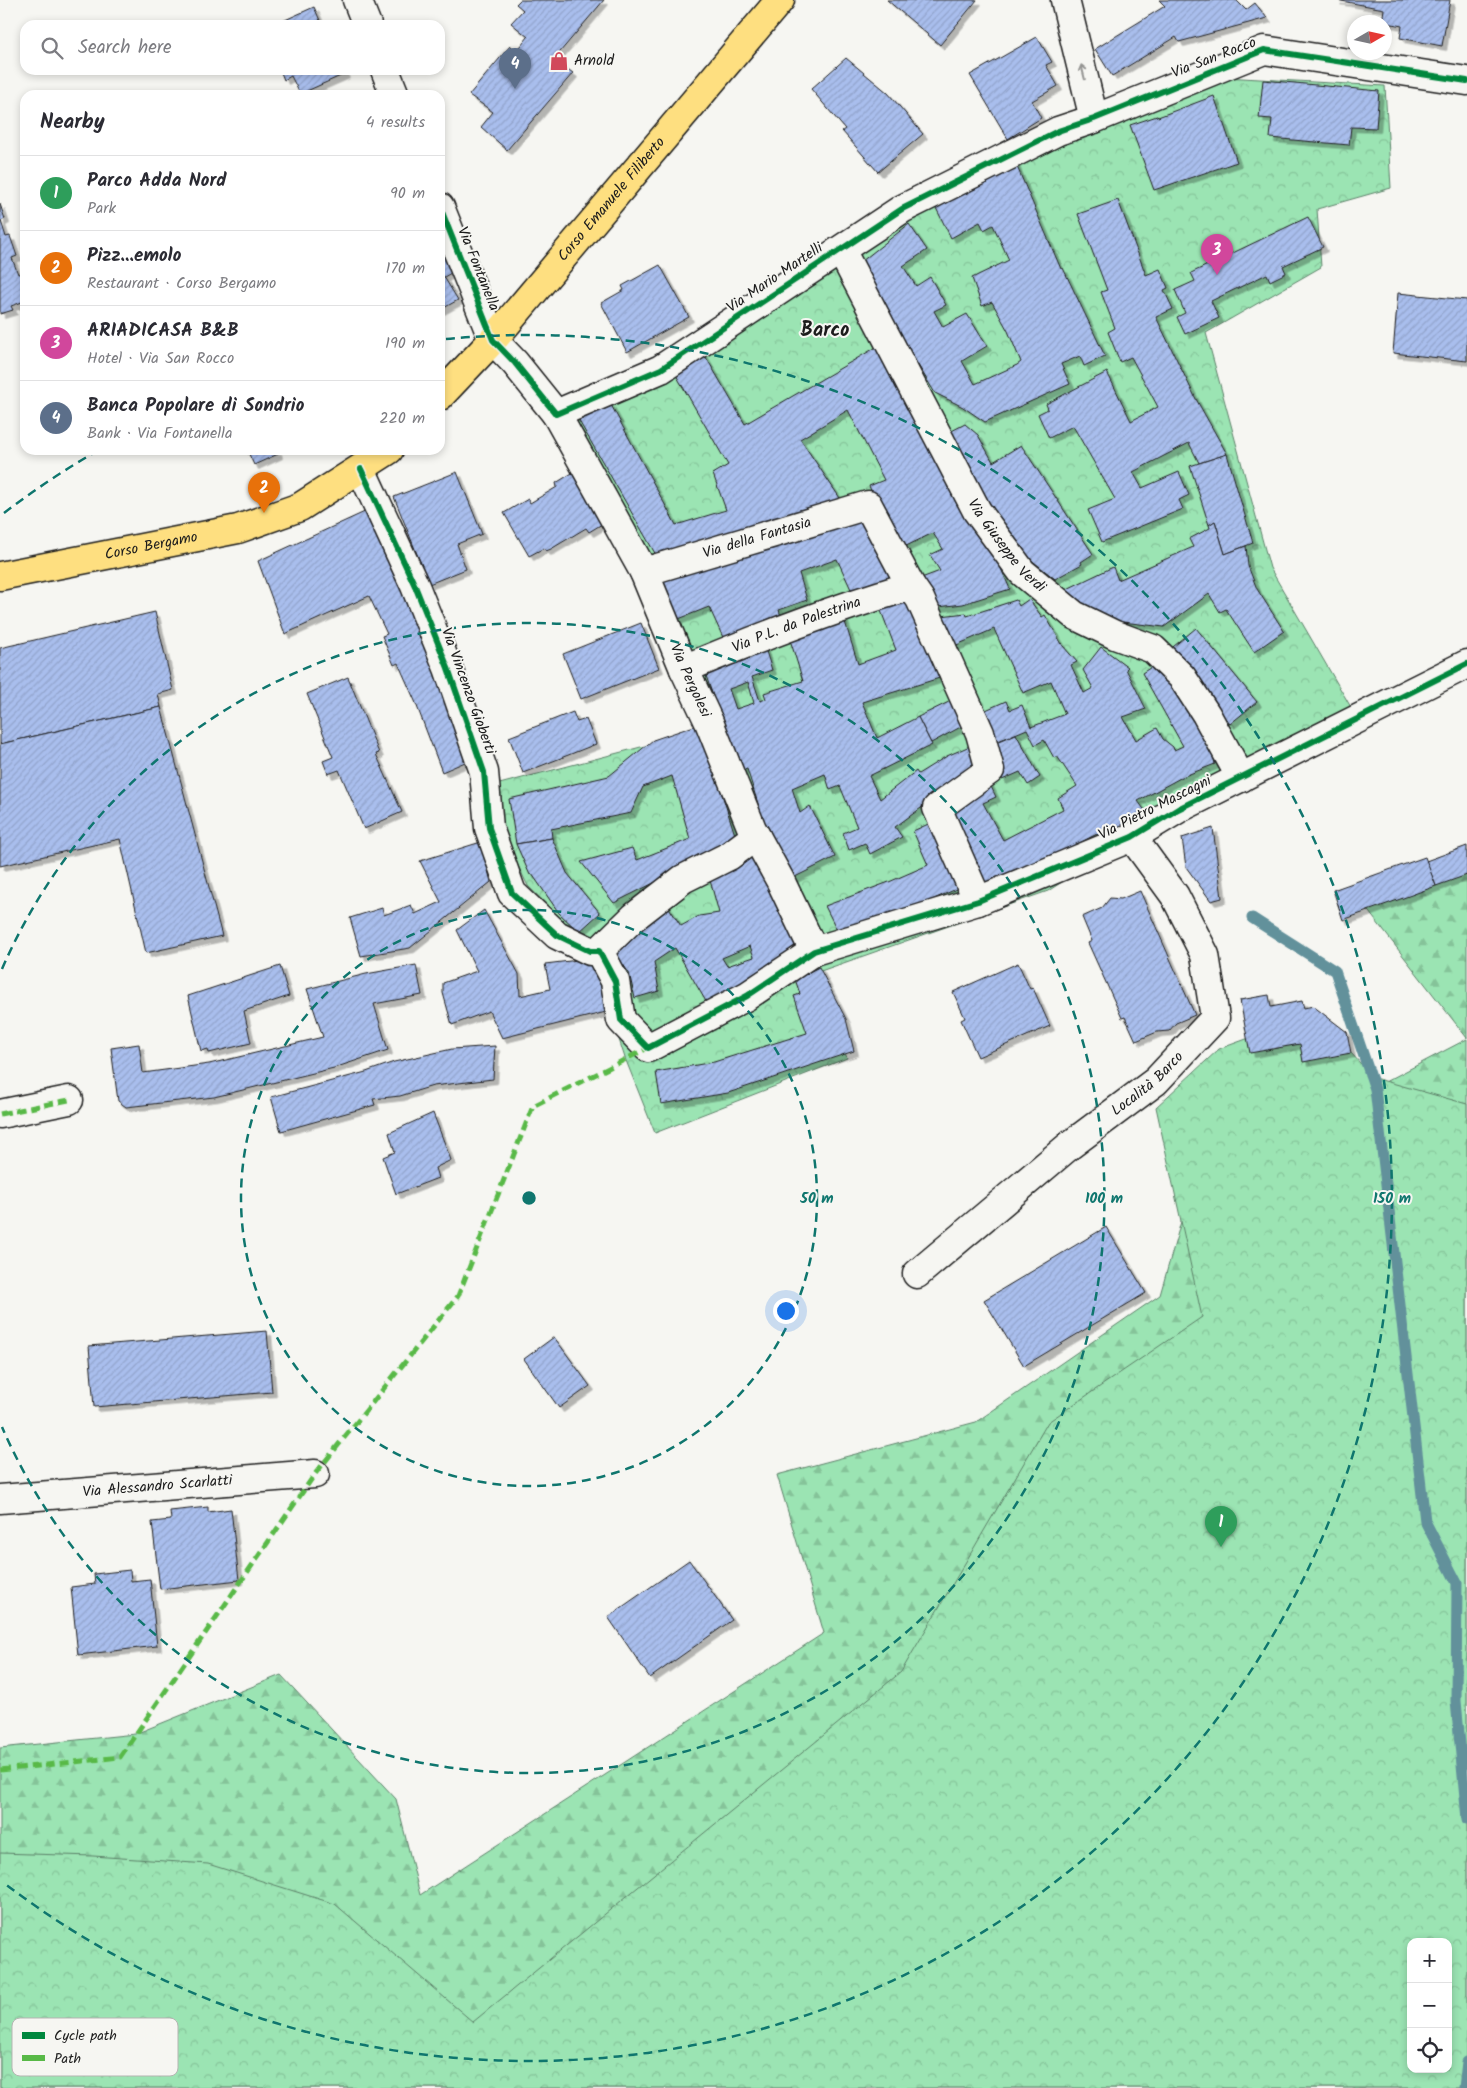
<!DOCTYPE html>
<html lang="en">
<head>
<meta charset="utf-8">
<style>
	:root { --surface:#fff; --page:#f2f2f3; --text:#2b2b33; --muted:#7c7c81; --line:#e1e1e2; --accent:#111827 }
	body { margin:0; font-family:Kalam,sans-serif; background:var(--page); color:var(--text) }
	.controls { position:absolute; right:15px; bottom:15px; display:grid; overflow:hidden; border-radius:10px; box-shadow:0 2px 8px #0003 }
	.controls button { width:45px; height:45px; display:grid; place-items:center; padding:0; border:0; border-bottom:1px solid var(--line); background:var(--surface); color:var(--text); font:25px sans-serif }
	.compass { position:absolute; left:1347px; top:15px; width:45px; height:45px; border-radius:50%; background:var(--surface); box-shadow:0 2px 8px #0003; rotate:81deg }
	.you { position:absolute; left:785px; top:1310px; width:18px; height:18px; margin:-12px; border:4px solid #fff; border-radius:50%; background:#1a73e8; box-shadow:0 0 0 8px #1a73e833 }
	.badge { display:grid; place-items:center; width:32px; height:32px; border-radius:50%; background:var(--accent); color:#fff; font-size:16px; font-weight:700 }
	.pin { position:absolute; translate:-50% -41px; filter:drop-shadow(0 1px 2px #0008) }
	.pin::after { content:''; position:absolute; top:26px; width:18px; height:15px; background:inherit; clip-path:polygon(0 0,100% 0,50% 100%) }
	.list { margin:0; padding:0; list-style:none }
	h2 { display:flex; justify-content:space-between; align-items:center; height:65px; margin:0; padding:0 20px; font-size:21px }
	h2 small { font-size:16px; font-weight:400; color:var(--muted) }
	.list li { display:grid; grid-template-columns:32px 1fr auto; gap:15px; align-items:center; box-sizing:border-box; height:75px; padding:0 20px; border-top:1px solid var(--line) }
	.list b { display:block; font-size:19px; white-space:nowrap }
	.list p { margin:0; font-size:16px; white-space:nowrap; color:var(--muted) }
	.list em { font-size:16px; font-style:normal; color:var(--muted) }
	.icon { flex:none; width:28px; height:28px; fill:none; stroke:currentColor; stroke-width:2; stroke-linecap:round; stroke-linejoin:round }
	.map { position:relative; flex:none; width:1467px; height:2088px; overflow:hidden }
	.search { position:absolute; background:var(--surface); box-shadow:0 2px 8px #0003; left:20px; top:20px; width:425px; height:55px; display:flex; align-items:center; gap:12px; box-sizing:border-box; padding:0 18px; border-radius:15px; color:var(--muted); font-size:19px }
	.panel { position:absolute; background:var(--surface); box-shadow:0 2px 8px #0003; left:20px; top:90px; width:425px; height:365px; border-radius:15px }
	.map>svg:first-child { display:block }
</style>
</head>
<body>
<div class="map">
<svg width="1467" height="2088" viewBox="0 0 1467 2088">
	<defs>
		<pattern id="forest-firs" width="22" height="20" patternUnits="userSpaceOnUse" patternTransform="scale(1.25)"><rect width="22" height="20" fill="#9be4b3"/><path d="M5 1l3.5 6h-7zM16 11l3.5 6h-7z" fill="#85c399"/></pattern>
		<pattern id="park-crowns" width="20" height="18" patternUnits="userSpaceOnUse" patternTransform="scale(1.25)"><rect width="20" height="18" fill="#9be4b3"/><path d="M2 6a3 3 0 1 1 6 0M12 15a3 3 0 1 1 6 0" fill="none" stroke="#85c399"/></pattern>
		<pattern id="building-hatch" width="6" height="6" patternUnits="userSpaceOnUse" patternTransform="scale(1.25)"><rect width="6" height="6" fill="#a9beed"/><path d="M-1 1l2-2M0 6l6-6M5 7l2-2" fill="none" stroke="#91a3cb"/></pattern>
		<filter id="shadow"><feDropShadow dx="4.5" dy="4.5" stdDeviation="0" flood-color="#0004"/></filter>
	</defs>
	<rect width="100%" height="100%" fill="#f6f6f2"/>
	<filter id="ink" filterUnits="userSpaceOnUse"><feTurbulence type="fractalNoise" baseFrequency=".02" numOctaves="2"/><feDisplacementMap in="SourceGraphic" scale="10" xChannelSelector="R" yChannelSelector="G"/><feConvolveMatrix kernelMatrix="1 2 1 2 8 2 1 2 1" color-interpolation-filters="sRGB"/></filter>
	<g filter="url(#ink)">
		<g fill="url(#forest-firs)" stroke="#5c8068" fill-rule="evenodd">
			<path d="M1467,868v170l-105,-135z"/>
			<path d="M1467,1039v1049h-1467v-340l135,-14 146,-59 115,124 24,96 404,-262 -47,-158 199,-53 184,-127 32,-112zM1411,1942h37v127h-37z"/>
		</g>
		<g fill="url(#park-crowns)" stroke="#5c8068" fill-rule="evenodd">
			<path d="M1170,74l215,12 6,102 -74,21 4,58 -115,66 64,235 82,141 -185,105 -119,77 -233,82 32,85 -192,75 -30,-75 -22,-68 -24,-54 -51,-50 -41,-83 1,-16 214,-56 -63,-156 -82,-151 27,-22z"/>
			<path d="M1315,1014l59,64 93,26v984h-1467v-235l93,3 115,8 127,40 138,118 428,-350 147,-250 154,-105 -46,-210 63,-58zM1411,1942h37v127h-37z"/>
		</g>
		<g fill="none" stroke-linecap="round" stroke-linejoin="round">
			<g stroke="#62919b" stroke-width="11">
				<path d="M1252,918l83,53 40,118 50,432 32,62 -1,118 11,118"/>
				<path d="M1464,2088l3,-26"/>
			</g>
		</g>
		<g fill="url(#building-hatch)" stroke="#1c1c1c" fill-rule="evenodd" filter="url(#shadow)">
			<path d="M520,0h84l-50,59 19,14 -66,77 -26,-23 12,-15 -24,-17 41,-49 7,5 11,-14 -17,-14 12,-13 -7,-6z"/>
			<path d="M887,0h90l-37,45z"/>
			<path d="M1159,0h77l10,10 9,-7 12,15 -88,24 -3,-5 -64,39 -17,-27 70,-43z"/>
			<path d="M1336,0h114l-8,46 -42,-8 2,-12 -20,-4 2,-13z"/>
			<path d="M314,7l8,18h-48z"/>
			<path d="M1037,37l15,25 -6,3 12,21 -26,15 9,17 -33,21 -38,-64z"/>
			<path d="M846,58l42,35 35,41 -45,38 -36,-41 3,-2 -34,-40z"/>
			<path d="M280,70h63l2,4 -45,20 -9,-18 -7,4z"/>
			<path d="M1263,80l116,11 -3,37 -25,-1 -2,18 -79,-7 2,-19 -13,-1z"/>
			<path d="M1214,96l23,66 -83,28 -24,-65 27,-9 1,1z"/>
			<path d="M1015,162l46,107 2,-1 42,88 -21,10 -4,-10 -19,8 9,20 -85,38 -22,-15 -28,-14 -78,-128 52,-41 18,26 -24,16 13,20 14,-9 16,28 -12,6 9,16 24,-13 20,32 -25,15 13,23 42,-19 4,-3 -13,-31 -16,-29 -10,4 -10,-28 37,-18 -16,-35 -9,5 -4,-8 -29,16 -15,-30z"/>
			<path d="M1118,200l28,75 14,-6 8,19 -4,2 9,19 -17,8 40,82 31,55 -28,9 -10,-20 -56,29 9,16 37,-16 10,23 -10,5 4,9 -81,33 -14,-32 27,-11 -42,-73 -24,12 -11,-24 10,-5 -2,-5 61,-32 24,49 27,-14 -27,-50 -11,5 -12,-30 7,-4 -14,-36 6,-2 -29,-76z"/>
			<path d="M0,204l5,15 -4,2 5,16 4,-1 7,20 -5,2 6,16 4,-1 3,8v20l-14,5 2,4 -13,4z"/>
			<path d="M1308,217l15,30 -40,19 3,7 -16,8 -3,-7 -56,27 8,17 -34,16 -8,-17 8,-4 -10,-23 20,-9 -4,-8z"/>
			<path d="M446,248l12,21 -14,8 14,23 -18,10v-59z"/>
			<path d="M660,265l29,52 -62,35 -26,-49 23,-13 -2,-4z"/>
			<path d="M1398,293l69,7v61l-74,-8z"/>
			<path d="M880,345l115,210 15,34 -47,15 -25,3 -22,-27 24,-9 -10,-16 13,-6 -10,-16 -31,15 -17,-27 -16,-35 15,-6 -36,-70 -48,29 42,62 -182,61 -81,-141 31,-18 66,122 50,-15 -13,-36 15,-9 -52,-90 27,-23 42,72z"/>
			<path d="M965,424l13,11 15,27 28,-17 72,109 -12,8 1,2 -27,15 -50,-40 -61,-104z"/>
			<path d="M247,450h30l1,4 -24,11z"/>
			<path d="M1227,454l26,89 -28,11 -10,-33 -6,4 -19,-59z"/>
			<path d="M577,470l30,51 -18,11 -3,-4 -35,21 -5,2 -2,-3 -15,8 -25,-43 24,-14 2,4 27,-16 -1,-4z"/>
			<path d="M457,472l25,62 -25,10 9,25 -37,15 -35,-87z"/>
			<path d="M369,510l103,249 -30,13 -27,-71 -17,-38 -4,2 -12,-29 5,-2 -18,-38 -84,38 -27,-73z"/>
			<path d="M866,513l32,72 -43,13 -18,-39 -38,14 8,27 -28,10 4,13 -57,21 -17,-37 -33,13 -14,-38 64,-28z"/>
			<path d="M1215,521l10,33 21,-8 2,20 9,23 27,42 -30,21 -28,-43 -6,3 -11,-18 -45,33 -58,-7 -41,-30 48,-23 5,13 73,-32 2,-1 -4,-8 21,-11 -1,-3z"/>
			<path d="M912,593l34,83 -84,26 15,36 41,-21 14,28 -63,31 11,23 36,-28 2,3 29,-18 25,-11 8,20 -85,62 7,10 -32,17 -5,-11 -16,7 -6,-17 14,-6 -17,-41 -10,4 -5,-16 -33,14 8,25 10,-7 25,51 -50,25 -19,-53 -19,-60 -8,3 -37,-108 61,-22 9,28 -20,7 8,24 6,-2 -2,-6 39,-12 -16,-51 55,-18 16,52 38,-14 -18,-47zM748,682l6,21 -18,6 -7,-20z"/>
			<path d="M1029,599l13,18 3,-2 18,31 14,16 -6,3 13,28 9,-5 -10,-18 18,-23 27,20 -2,2 20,40 -23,8 13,23 21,-12 6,11 10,8 1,3 9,-4 -41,-73 14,-9 53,71 6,29 -33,13 -44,24 8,11 -23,13 -25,11 -1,-2 -115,58 -35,-79 40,-35 9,19 -13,6 20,37 60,-31 -5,-11 19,-12 -20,-30 -3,2 -10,-18 -9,5 -8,-16 -36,15 -12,-31 27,-12 4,9 12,-5 9,22 34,-13 -14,-33 -28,12 -29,-64 -42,18 -11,-31 25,-3 1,3 49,-16 3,6z"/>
			<path d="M155,612l18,78 -15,4 3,13 -161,37v-96z"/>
			<path d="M641,623l18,45 -78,31 -18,-45z"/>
			<path d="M1196,628l61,74 -27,22 -62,-73z"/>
			<path d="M348,677l31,76 -3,1 26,58 -38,17 -25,-59 -11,4 -5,-13 10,-4 -26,-63z"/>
			<path d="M957,698l11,25 -37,20 -13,-26z"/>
			<path d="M161,707l61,229 -76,17 -26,-114 -120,27v-122z"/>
			<path d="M573,712l4,10 9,-3 10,25 -73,29 -14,-36z"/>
			<path d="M703,723l7,17 9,45 18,56 -123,62 -33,-41 51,-14 5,12 53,-21 -18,-63 -29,11 -12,26 -80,16 1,9 -36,6 -7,-45 100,-23 44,-36z"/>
			<path d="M1016,734l24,43 -12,8 -8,-13 -18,8 -12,-35z"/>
			<path d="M935,821l28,65 -67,30 -56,20 -15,-30 64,-24 39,-17 -15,-34z"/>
			<path d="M1213,828l9,70 -11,3 -25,-34 -4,-29z"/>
			<path d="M552,838l15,35 33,40 -21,19 -20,-19 -27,-39 -2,1 -14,-31z"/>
			<path d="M481,842l10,40 -81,66 -49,8 -11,-38 32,-10 2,7 27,-10 4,9 26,-12 -21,-41z"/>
			<path d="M751,846l18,22 28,83 -17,6v5l-72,43 -33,-57 -21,14 5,29 -24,7 -6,-25 -17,-24 52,-49 17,26 18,-10 20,-3 -11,-40zM750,946l4,11 -27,9 -5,-8z"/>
			<path d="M1467,846v29l-31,11 -10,-25z"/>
			<path d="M1425,857l11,29 -93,34 -10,-30z"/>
			<path d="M1140,891l55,124 -19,8 -7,8 -12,1 -21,9 -11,-24 -3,1 -34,-75 4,-2 -10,-24 20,-9 8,-10 11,1z"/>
			<path d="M484,910l35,64 1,22 30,-7 -5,-25 50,-6 11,54 -104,26 -13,-27 -37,14 -9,-32v-10l34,-12 -20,-41z"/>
			<path d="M1018,963l12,26 3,-1 17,38 -72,31 -17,-37 4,-2 -12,-26z"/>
			<path d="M416,965l6,30 -48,9 14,46 -54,18 -120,29 -88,10 -8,-6 -7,-53 28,-4 4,29 66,-9 114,-27 -16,-48 59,-15z"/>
			<path d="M280,966l9,30 -45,15 7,32 -42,10 -1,-4 -7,2 -13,-55z"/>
			<path d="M819,967l27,52 8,32 -126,42 -67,11 -5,-32 58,-10 93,-29 -13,-37 6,-2 -5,-15z"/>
			<path d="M1269,995l2,12 31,-6 2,7 9,-2 34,26 4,21 -48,9 -3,-18 -50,9 -10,-53z"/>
			<path d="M495,1046l-2,33 -60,7 -33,10 -27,3 2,6 -90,25 -4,1 -1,-3 -9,-31 95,-25 28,-10 58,-13z"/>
			<path d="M433,1113l18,47 -16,8 3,10 -42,16 -13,-37 12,-5 -6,-19z"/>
			<path d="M1106,1227l40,66 -122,73 -40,-66z"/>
			<path d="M267,1331l5,61 -178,15 -5,-61z"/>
			<path d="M554,1337l36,49 -31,22 -35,-49z"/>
			<path d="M208,1507v5l23,-3 8,71 -79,9 -8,-67 19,-2 -1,-9z"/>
			<path d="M689,1560l43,60 -82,58 -42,-61z"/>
			<path d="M130,1570l1,11 19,-2 7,67 -79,9 -7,-68 24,-3 -1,-10z"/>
		</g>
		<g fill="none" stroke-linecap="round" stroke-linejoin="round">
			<g stroke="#1c1c1c" stroke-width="31">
				<g id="minor">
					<path d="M357,0l10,25"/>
					<path d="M1065,0l29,119"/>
					<path d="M385,70l10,25"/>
					<path d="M440,207l53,133 22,23 41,51 105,-45 241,-160 156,-78 36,-12 170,-69 203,31"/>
					<path id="s1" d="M841,250l136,261 45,61 52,43 41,20 38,14 29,28 24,37 35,64"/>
					<path id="s2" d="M556,414l88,158 40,97 25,53 43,107 28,51 34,71"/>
					<path d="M361,469l54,117 33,82 36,104 5,56 23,65 45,42 33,16h9l16,30 6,39 27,28 99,-52 67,-45 164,-50 154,-64 46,-28 289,-145"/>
					<path id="s3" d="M644,572l224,-67 43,81 9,13 60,134 10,37 -53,38 41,93"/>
					<path id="s4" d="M684,669c76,-32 148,-60 227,-83"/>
					<path d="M599,951l35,-34 49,-38 46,-23 27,-20"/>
					<path d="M0,1114l69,-14"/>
					<path id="s5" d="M917,1274l152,-128 87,-65 59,-63 -10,-63 -30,-59 -43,-59"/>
					<path id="s6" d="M0,1499l315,-25"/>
				</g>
			</g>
			<g stroke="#1c1c1c" stroke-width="31">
				<g id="major">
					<path id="s7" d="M440,396l53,-56 287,-340"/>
					<path id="s8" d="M0,576l238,-47 62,-22 89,-57"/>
				</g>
			</g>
			<use href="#minor" stroke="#f6f6f2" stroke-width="28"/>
			<use href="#major" stroke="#fedf80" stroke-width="28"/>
			<g stroke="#58b947" stroke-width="5" stroke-dasharray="10 5" stroke-linecap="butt">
				<path d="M0,1114l69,-14"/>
				<path d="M0,1770l120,-13 195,-283 143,-178 75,-190 115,-58"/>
			</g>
			<g stroke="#f6f6f2" stroke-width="9">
				<g id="cycleway">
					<path d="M440,207l53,133 22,23 41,51 105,-45 241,-160 156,-78 36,-12 170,-69 203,31"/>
					<path d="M361,469l54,117 33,82 36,104 5,56 23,65 45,42 33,16h9l16,30 6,39 27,28 99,-52 67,-45 164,-50 154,-64 46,-28 289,-145"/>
				</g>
			</g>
			<use href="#cycleway" stroke="#00873e" stroke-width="6"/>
		</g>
		<defs><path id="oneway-shaft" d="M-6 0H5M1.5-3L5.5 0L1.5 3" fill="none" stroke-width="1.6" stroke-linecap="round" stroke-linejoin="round" transform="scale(1.25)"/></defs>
		<use stroke="#949492" href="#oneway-shaft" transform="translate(1083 72) rotate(-104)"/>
	</g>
	<g fill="none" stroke="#0f766e" stroke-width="2.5" stroke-dasharray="9 6">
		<circle cx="529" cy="1198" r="288"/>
		<path d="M2 969A575 575 0 1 1 2 1427"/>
		<path d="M4 513A863 863 0 0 1 97 451M446 339A863 863 0 1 1 4 1883"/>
	</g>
	<defs>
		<g id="shop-bare" transform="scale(1.5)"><path d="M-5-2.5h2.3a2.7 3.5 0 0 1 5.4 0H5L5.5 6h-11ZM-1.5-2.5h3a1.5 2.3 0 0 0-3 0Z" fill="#d1495b" stroke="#f6f6f2" stroke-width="2.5" paint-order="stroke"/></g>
	</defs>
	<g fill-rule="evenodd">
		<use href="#shop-bare" x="559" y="61"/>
	</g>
	<g text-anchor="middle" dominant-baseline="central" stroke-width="4" stroke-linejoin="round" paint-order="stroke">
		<g font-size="15" fill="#1c1c1c" stroke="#f6f6f2">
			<text transform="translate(1214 58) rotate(-21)">Via San Rocco</text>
			<text stroke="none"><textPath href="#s7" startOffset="261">Corso Emanuele Filiberto</textPath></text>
			<text transform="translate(478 269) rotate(68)">Via Fontanella</text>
			<text transform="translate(775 278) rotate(-34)">Via Mario Martelli</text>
			<text stroke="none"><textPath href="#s3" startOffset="118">Via della Fantasia</textPath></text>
			<text stroke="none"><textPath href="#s1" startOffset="340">Via Giuseppe Verdi</textPath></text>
			<text stroke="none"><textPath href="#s8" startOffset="154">Corso Bergamo</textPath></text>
			<text stroke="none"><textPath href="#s4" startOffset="121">Via P.L. da Palestrina</textPath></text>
			<text stroke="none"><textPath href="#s2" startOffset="299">Via Pergolesi</textPath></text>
			<text transform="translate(468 691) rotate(70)">Via Vincenzo Gioberti</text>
			<text transform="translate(1155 808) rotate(-27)">Via Pietro Mascagni</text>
			<text stroke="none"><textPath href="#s5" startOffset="299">Località Barco</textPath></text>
			<text stroke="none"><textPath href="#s6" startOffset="158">Via Alessandro Scarlatti</textPath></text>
		</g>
		<g font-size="15" fill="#1c1c1c" stroke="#f6f6f2" text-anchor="start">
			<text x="574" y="61">Arnold</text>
		</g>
		<g font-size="20" font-weight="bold" fill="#1c1c1c" stroke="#f6f6f2">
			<text x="825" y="331">Barco</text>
		</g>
	</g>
	<rect x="12" y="2018" width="166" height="58" rx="8" fill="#f6f6f2" stroke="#b5b5b2" stroke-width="1"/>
	<rect x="22" y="2032" width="23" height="7" fill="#00873e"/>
	<rect x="22" y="2055" width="23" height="6" fill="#58b947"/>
	<g font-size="14" fill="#1c1c1c">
		<text x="54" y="2040">Cycle path</text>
		<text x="54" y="2063">Path</text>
	</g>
	<circle cx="529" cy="1198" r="8" fill="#0f766e" stroke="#f6f6f2" stroke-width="2.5"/>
	<g font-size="15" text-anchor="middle" font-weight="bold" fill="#0f766e" stroke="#f6f6f2" stroke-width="4" stroke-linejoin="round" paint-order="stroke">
		<text x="817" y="1203">50 m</text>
		<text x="1104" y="1203">100 m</text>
		<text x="1392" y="1203">150 m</text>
	</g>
</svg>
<div class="controls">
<button>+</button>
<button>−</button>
<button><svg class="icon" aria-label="locate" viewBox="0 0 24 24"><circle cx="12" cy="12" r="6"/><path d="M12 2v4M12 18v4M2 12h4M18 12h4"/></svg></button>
</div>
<svg class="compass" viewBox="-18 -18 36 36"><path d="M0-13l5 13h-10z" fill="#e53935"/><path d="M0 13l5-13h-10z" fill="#7c7c81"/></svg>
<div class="you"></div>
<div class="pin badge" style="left:1221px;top:1547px;background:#2e9e5b">1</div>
<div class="pin badge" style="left:264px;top:513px;background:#e8710a">2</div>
<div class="pin badge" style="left:1217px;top:275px;background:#d1479c">3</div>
<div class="pin badge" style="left:515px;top:89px;background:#5c6f8a">4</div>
<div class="search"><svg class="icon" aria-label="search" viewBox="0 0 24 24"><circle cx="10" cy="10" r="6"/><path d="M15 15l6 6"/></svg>Search here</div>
<section class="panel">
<h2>Nearby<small>4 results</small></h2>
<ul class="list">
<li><span class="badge" style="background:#2e9e5b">1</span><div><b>Parco Adda Nord</b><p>Park</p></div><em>90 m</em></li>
<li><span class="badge" style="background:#e8710a">2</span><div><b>Pizz...emolo</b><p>Restaurant · Corso Bergamo</p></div><em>170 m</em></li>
<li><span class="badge" style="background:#d1479c">3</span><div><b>ARIADICASA B&amp;B</b><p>Hotel · Via San Rocco</p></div><em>190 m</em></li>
<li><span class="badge" style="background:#5c6f8a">4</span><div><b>Banca Popolare di Sondrio</b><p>Bank · Via Fontanella</p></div><em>220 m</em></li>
</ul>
</section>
</div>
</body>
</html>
